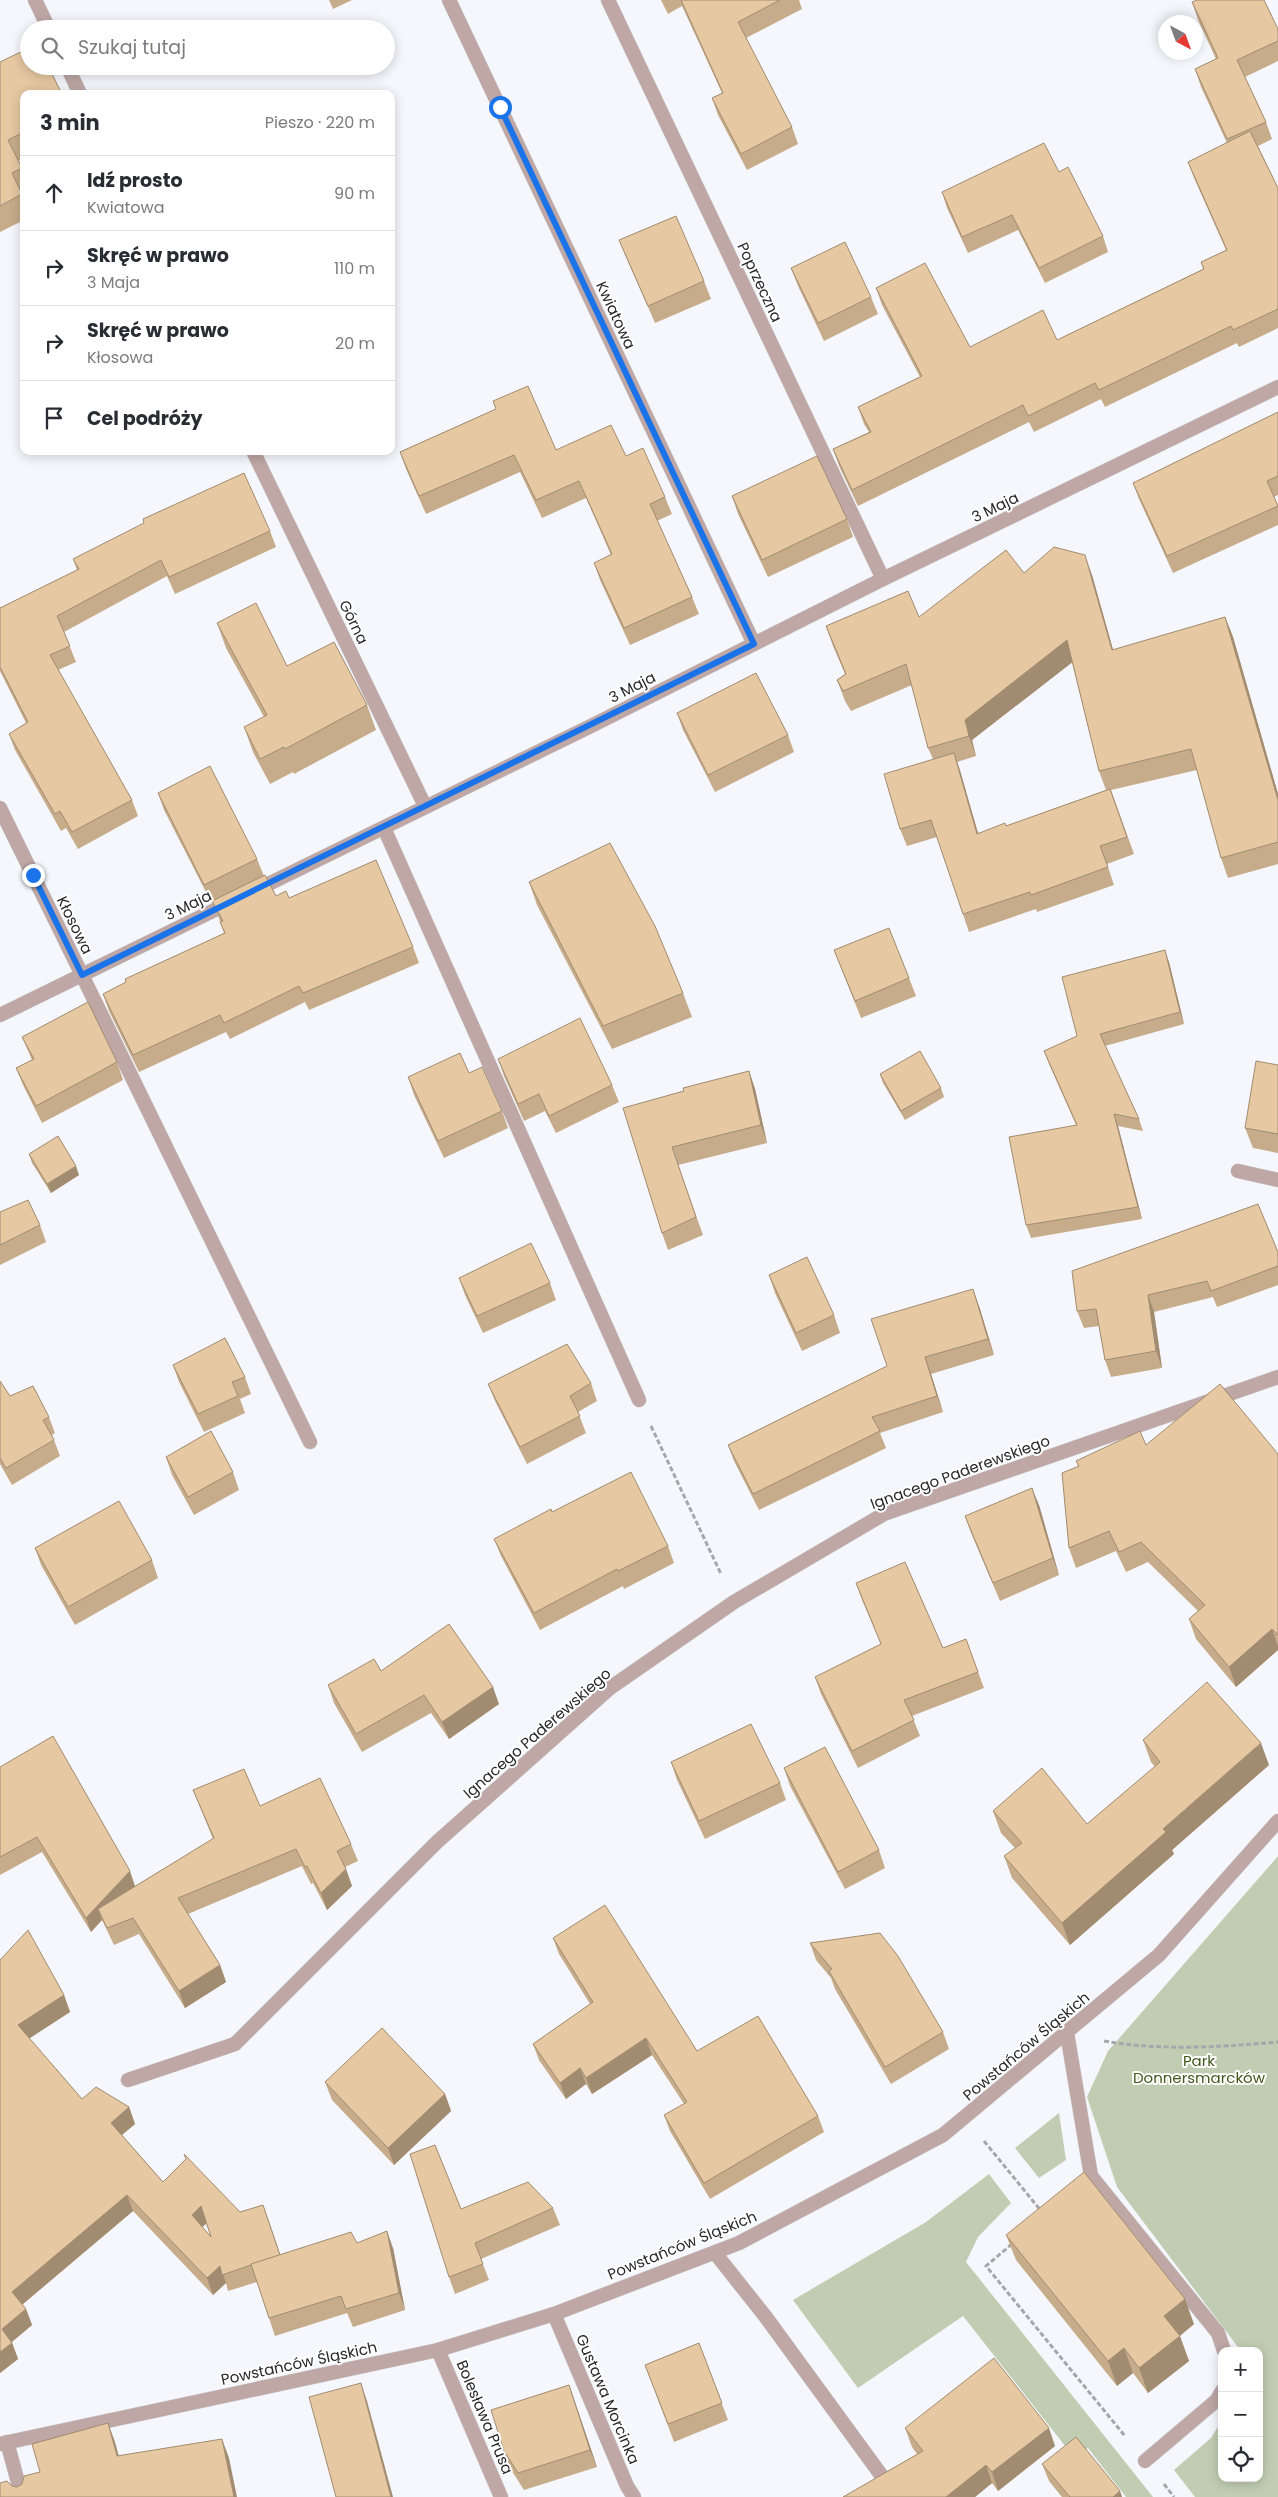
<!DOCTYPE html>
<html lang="pl">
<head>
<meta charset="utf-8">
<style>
	:root { --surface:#fff; --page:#f2f2f3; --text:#2b2b33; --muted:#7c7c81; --line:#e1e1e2 }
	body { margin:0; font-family:Poppins,sans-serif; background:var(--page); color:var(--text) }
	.controls { position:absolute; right:15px; bottom:15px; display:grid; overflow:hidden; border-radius:10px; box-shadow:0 2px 12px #0003 }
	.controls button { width:45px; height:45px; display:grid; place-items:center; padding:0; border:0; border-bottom:1px solid var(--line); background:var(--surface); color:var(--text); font:25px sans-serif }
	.compass { position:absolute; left:1158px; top:15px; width:45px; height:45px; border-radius:50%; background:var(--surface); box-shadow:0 2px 12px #0003; rotate:139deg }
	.stop { position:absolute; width:15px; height:15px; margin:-11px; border:4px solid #1a73e8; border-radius:50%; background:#fff }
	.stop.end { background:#1a73e8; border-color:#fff; box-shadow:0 1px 5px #0008 }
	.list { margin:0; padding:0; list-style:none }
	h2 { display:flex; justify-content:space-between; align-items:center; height:65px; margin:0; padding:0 20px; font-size:21px }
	h2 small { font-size:16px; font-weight:400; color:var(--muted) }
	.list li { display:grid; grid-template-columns:32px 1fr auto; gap:15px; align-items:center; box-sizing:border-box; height:75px; padding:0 20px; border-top:1px solid var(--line) }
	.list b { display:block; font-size:19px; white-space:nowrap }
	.list p { margin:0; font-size:16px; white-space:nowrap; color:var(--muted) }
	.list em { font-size:16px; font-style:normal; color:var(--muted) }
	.icon { flex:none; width:28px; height:28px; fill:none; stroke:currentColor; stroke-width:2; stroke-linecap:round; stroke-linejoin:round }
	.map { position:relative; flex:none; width:1278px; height:2497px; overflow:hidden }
	.search { position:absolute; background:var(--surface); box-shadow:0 2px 12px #0003; left:20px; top:20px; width:375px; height:55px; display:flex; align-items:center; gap:12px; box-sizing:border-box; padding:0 18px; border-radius:28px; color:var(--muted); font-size:19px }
	.panel { position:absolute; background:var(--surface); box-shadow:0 2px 12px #0003; left:20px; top:90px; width:375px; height:365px; border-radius:10px }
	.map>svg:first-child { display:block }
</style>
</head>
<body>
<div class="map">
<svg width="1278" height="2497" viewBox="0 0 1278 2497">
	<rect width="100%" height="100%" fill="#f6f7fc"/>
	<g fill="#c1cdb3">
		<path d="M1278,1856v641h-83l-21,-27 37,-32 11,-18v58h37v-127h-18l-124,-164 -30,-90 21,-46z"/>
		<path d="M1059,2113l7,47 -27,18 -24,-30z"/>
		<path d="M989,2174l22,29 -33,34 -12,25 187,235h-27l-38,-49 -15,8 -110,-140 -105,72 -65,-88 133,-78z"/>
	</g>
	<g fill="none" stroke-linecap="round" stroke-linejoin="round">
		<g stroke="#d1d2d6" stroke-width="15">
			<g id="service">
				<path d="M82,975l228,467"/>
				<path d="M1067,2033l24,143 127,157 6,18"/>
				<path d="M715,2253l50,63 119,163"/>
				<path d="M1145,2461l72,-61 5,-9"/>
			</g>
		</g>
		<g stroke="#d1d2d6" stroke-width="15">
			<g id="minor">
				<path d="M35,0l14,29"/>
				<path d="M449,0l305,644"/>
				<path d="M608,0l275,579"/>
				<path d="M67,66l13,28"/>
				<path d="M253,451l172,355"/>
				<path d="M0,808l82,167"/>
				<path d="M384,828l255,572"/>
				<path d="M252,892l339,-166 292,-147 395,-192"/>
				<path d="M0,1015l231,-113"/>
				<path d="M1238,1171l40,9"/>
				<path d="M128,2080l107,-36 202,-202 173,-154 124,-86 150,-88 394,-137"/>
				<path d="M554,2314l73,172 7,11"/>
				<path d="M438,2350l63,147"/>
				<path d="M7,2442l15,55"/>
			</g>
		</g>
		<g stroke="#d1d2d6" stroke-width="15">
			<path id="tertiary" d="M0,2444l438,-94 116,-36 185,-71 204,-108 216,-180 119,-134"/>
		</g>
		<g stroke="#a7a7ab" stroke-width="3" stroke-dasharray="5 2.5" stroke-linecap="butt">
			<path d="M651,1426l70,148"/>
			<path d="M1104,2041c58,10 116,6 174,1"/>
			<path d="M984,2141l58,71"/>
			<path d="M1012,2244l-26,22 139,170"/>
			<path d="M1164,2484l10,13"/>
		</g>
		<use href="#service" stroke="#bea7a4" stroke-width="14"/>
		<use href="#minor" stroke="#bea7a4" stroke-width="14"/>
		<use href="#tertiary" stroke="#bea7a4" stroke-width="14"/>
	</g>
	<g fill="#c6ac8b" fill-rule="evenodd">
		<path d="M329,0h23l-19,9z"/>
		<path d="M661,0h138l3,9 -56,29 46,89 6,17 -51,26 -29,-55 -6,-17 10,-5 -40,-87 -14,8z"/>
		<path d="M1192,2l86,27v32l-33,16 21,45 6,17 -14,7 20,42v140l-39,19 -2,-4 -132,64 -4,-8 -67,33 -5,-10 -171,84 -19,-40 -6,-17 36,-17 -5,-8 -6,-17 62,-30 -38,-72 -6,-17 94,59 87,-7 146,-71 -2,-7 25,-12 -32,-72 -6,-16 39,-19 -26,-56 -6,-18 21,-10 -18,-39z"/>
		<path d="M0,62l24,32v64l-6,3 6,13v20h-2l2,4v22l-24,12z"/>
		<path d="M1059,172l44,64 5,16 -63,31 -27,-53 -50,23 -21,-45 -5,-16z"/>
		<path d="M619,240l85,41 7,18 -56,24 -29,-66z"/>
		<path d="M791,268l80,29 7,17 -54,27 -26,-55z"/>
		<path d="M493,401l63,49 70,6 39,41 7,17 -15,7 35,76 7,17 -69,31 -30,-65 -6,-17 17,-8 -25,-57 -44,20 -22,-46 -94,42 -20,-45 -6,-17 96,-43z"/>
		<path d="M1278,412v83l-4,2 4,8v20l-105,48 -34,-74 -6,-16z"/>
		<path d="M732,496l115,23 6,18 -85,40 -30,-63z"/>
		<path d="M270,531l6,16 -101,47 -8,-18 -103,56 12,30 -18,8 74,130 6,16 -60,33 -12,-21 -5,3 -46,-81 -6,-16 17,-11 -26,-52v-63l77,-38 -4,-11z"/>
		<path d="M1024,573l68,2 21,75 112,-33 8,20 45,157v70l-50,14 -7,-20 -24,-88 -86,20 23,64 -27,10 7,21 -77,27 -1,-3 -67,23 -32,-95 -30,9 -7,-17 33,-70 -5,-11 -16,-63 -61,26 -6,-10 -8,-21 8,-6 -12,-28 -7,-20 93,-9zM1072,662l27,109 7,19 -100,36 -28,7 -21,-71 19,-6 -4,-16z"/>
		<path d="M217,623l70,43 80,39 9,25 -82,44 -1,-2 -23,12 -17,-32 -9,-25 20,-10 -38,-69z"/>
		<path d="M677,713l111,22 6,17 -79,40 -32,-62z"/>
		<path d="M158,793l99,66 7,17 12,20 13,2 124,49 6,16 -110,47 -4,-8 -75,37 -4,-7 -87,40 -30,-61 -6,-17 121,-61 -11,-32 -2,1 -47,-92z"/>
		<path d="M529,882l154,111 9,24 -80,32 -75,-144z"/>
		<path d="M834,950l75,28 7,18 -55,22z"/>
		<path d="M1169,962l15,62 -79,22 34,73 4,12 -25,-5 24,93 -111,19 -5,-13 50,-100 -27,-61 -5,-13 33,-15z"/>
		<path d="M22,1037l95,25 6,18 -81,43 -19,-38 -7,-17 16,-8z"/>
		<path d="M498,1059l114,26 7,17 -63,31 -11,-22 -21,10 -20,-45z"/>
		<path d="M1278,1065v88l-25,-5 -8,-20z"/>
		<path d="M749,1071l6,18 12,54 -89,22 25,70 -35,15 -6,-17 -39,-125 61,-17z"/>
		<path d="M469,1073l33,38 6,17 -64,30 -30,-63 -6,-18z"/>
		<path d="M880,1074l61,14 3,9 -39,23 -22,-37z"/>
		<path d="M29,1154l50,21 -28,18 -19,-30z"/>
		<path d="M0,1212l40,13 6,17 -46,23z"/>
		<path d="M1278,1252v33l-61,22 -4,-10 -59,15 8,56 -51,9 -6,-17 -6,-34 -15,2 -7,-17z"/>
		<path d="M769,1275l65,40 6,18 -38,18 -27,-58z"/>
		<path d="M459,1278l91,5 6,17 -73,33 -18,-38z"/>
		<path d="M979,1306l15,49 -63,19 12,38 -63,21 6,15 -127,62 -25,-49 -6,-16 159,-79z"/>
		<path d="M173,1365l72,12 6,17 -11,5 5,14 -41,19 -25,-50z"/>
		<path d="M0,1381l10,15 39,21 6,16 -3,2 2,5 6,16 -48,29 -12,-21z"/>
		<path d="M591,1383l6,18 -19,11 8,21 -59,31 -32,-63 -7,-17z"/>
		<path d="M1146,1445l132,9v196l-42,37 -40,-48 -7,-20 9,-8 -50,-49 -22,10 -10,-21 -40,17 -7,-20 9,-82 -2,-5z"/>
		<path d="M166,1457l67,15 6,18 -45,25 -22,-40z"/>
		<path d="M1039,1505l20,70 -59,26 -29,-68 -6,-17z"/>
		<path d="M552,1512l116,34 6,17 -50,26 -1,-3 -83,44 -39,-74 -7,-17z"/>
		<path d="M35,1548l117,12 6,18 -83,47 -34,-60z"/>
		<path d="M856,1583l87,65 23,-9 18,49 -72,28 8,20 -62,32 -37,-74 -6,-17 66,-33 -19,-44z"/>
		<path d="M381,1671l118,33 -50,35 -18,-26 -69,39 -28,-49 -6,-18z"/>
		<path d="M1143,1740l126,25 -97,85 2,4 -104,91 -58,-67 -8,-22 11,-8 -14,-15 -8,-22 94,13 68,-57 -4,-5z"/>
		<path d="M671,1762l109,21 6,17 -81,39 -28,-59z"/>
		<path d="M0,1767l135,119 -3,2 81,-49 -20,-49 67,16 91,38 7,17 -13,6 7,19 -25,24 -14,-27 -2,1 -9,-18 -114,48 32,51 6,17 -41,26 -46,-74 -25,11 -12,-25 -11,12 -49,-80 -42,23z"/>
		<path d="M784,1768l95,82 6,18 -40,21 -55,-103z"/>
		<path d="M553,1938l144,113 121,65 6,16 -114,67 -40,-68 -6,-16 20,-11 -32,-49 -60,39 -6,-10 -20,15 -27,-39 -6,-16 57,-40 -31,-50z"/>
		<path d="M810,1943l133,89 6,17 -58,35 -56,-95 -4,-11 -15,-18z"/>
		<path d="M0,1960l64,35 6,17 -41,26 53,61 47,8 6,17 -13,11 41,47 77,30 23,-7 17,50 77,-12 36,5 12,62 -52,17 -6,-14 -72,23 -18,-54 -29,9 -2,-8 -13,12 -80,-84 -111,94 4,4 6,16 -20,17 6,17 -18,14zM206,2223l5,14 -9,-10z"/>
		<path d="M325,2082l120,12 6,17 -57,54 -62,-65z"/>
		<path d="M553,2208l7,17 -79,34 8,21 -34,14 -6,-17 12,-68z"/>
		<path d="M1006,2235l188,89 -15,12 10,25 -41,32 -15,-20 -16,13 -101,-126z"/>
		<path d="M699,2343l29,77 -54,22 -29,-77z"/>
		<path d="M569,2385l28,82 -73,23 -14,-22 -6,-17z"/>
		<path d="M905,2428l150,18 -57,45 -6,-8 -17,14h-132l74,-43 -5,-7z"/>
		<path d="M1042,2464l78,27 2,6h-60l-13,-16z"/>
	</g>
	<g fill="#a18c71">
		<path d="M1085,555l7,20 27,96 -7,-21z"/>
		<path d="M1225,617l8,20 45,157v6z"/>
		<path d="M1067,640l7,21 -102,79 4,16 -7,-20 -4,-16z"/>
		<path d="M954,753l6,17 23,81 -6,-17z"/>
		<path d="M1165,950l4,12 15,62 -4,-12z"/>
		<path d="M749,1071l6,18 12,54 -6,-18z"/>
		<path d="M1114,1114l4,12 24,93 -4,-12z"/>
		<path d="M76,1166l3,9 -28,18 -4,-9z"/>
		<path d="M973,1289l6,17 15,49 -6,-16z"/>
		<path d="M1148,1295l6,17 8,56 -6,-17z"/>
		<path d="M925,1357l6,17 12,38 -6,-16z"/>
		<path d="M1032,1488l7,17 20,70 -6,-17z"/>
		<path d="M1272,1629l6,17v4l-42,37 -7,-20z"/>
		<path d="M493,1687l6,17 -50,35 -7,-17z"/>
		<path d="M1261,1743l8,22 -97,85 2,4 -104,91 -8,-22 101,-94z"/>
		<path d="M346,1869l6,17 -25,24 -6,-17z"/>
		<path d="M130,1871l5,15 -32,33 -5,-10 4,11 -11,12 -5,-14z"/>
		<path d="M220,1965l6,17 -41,26 -6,-17z"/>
		<path d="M64,1995l6,17 -46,30 -6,-17z"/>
		<path d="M646,2038l6,17 -60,39 -6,-16z"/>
		<path d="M580,2068l6,16 -20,15 -6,-16z"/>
		<path d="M445,2094l6,17 -57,54 -6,-17z"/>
		<path d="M129,2107l6,17 -18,15 -6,-16z"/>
		<path d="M127,2195l6,16 -115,97 -6,-16z"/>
		<path d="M263,2205l6,17 17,50 -6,-16z"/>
		<path d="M201,2206l6,17 -9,8 -6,-16z"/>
		<path d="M387,2231l6,17 12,62 -6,-17z"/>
		<path d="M220,2266l6,17 -13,12 -6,-17z"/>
		<path d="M1185,2299l9,25 -20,17 -10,-25z"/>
		<path d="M26,2309l6,16 -24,20 -6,-16z"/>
		<path d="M1180,2336l9,25 -41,32 -9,-25z"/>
		<path d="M12,2343l6,16 -18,14v-21z"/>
		<path d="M1124,2348l9,25 -16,13 -9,-25z"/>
		<path d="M361,2383l6,18 26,96h-2z"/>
		<path d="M569,2385l6,17 22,65 -7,-17z"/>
		<path d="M108,2423l7,19 9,33 -7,-19z"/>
		<path d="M1049,2428l6,18 -57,45 -6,-19z"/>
		<path d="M222,2439l7,19 8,39h-3z"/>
		<path d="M986,2465l6,18 -17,14h-29z"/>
		<path d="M1120,2491l2,6h-9z"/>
	</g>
	<g fill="#e6c8a2" stroke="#a18c71" fill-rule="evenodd">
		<path d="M681,0h99l-42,22 54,105 -51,27 -29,-56 11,-5z"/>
		<path d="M1197,0h67l14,29v12l-41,19 29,62 -39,17 -32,-70 23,-11 -26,-56z"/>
		<path d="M29,48v18h19l14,28h-38v38l-16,8 14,28 -10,5 10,21 -22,12v-144z"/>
		<path d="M1250,131l28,57v121l-45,21 -2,-4 -132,64 -4,-7 -67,33 -5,-11 -171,85 -19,-41 38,-17 -13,-25 64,-31 -46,-88 49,-25 45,84 73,-37 14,30 147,-71 -3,-7 26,-12 -39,-88z"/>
		<path d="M1044,143l15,29 9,-5 35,69 -64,32 -27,-53 -50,22 -20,-45z"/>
		<path d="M676,216l28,65 -56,25 -29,-66z"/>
		<path d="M845,242l26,55 -53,26 -27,-55z"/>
		<path d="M528,386l28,64 55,-25 15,31 17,-8 22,49 -15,7 42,93 -68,31 -30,-65 18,-9 -33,-73 -43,19 -22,-45 -95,41 -19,-44 96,-43 -3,-8z"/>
		<path d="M1278,412v64l-11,5 11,25 -111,50 -34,-73z"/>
		<path d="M817,456l30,63 -85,41 -30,-64z"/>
		<path d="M244,473l26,58 -101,46 -8,-17 -104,56 13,30 -20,9 82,145 -60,32 -12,-21 -5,3 -46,-80 19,-12 -28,-55v-59l79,-39 -6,-10 71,-36 -1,-4z"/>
		<path d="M1054,547l31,8 27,95 113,-33 53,183v42l-57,16 -30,-109 -92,22 -32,-131 -102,80 4,16 -41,12 -22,-84 -63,27 -6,-11 9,-6 -20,-48 82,-35 11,26 87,-67 18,23z"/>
		<path d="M256,603l31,63 47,-24 33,63 -82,44 -1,-2 -24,12 -16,-32 23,-12 -50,-92z"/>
		<path d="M756,673l32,62 -80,40 -31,-62z"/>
		<path d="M954,753l23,81 28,-11 1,3 104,-37 17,48 -27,9 8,21 -77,28 -1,-3 -67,22 -32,-94 -31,9 -16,-55z"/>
		<path d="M210,766l47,93 -53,26 -46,-92z"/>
		<path d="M610,843l45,83 28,67 -80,33 -74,-144z"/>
		<path d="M376,860l37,87 -110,46 -4,-7 -75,37 -4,-8 -87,40 -30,-61 23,-12 -1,-3 100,-46 -5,-11 3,-1 -11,-20 53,-26 11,21 10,-5 3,7z"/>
		<path d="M889,928l20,50 -54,23 -21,-51z"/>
		<path d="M1165,950l15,62 -80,22 39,85 -25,-5 24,93 -112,18 -17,-88 68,-12 -33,-74 33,-15 -15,-59z"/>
		<path d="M88,1002l29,60 -81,44 -20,-38 18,-9 -12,-22z"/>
		<path d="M580,1018l32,67 -63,31 -10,-22 -21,10 -20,-45z"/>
		<path d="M920,1051l21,37 -40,23 -21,-37z"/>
		<path d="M460,1053l9,20 13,-6 20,44 -64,30 -30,-64z"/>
		<path d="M1256,1061l22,4v69l-33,-6z"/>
		<path d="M749,1071l12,54 -89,22 24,70 -34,16 -39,-125 61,-17 -1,-3z"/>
		<path d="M58,1136l18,30 -29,18 -18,-30z"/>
		<path d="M28,1200l12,25 -40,20v-33z"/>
		<path d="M1258,1204l20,48v14l-67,25 -4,-10 -59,14 8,56 -51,9 -9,-51 -19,2 -5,-40z"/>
		<path d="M531,1243l19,40 -73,33 -18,-38z"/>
		<path d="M807,1257l27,58 -38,18 -27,-58z"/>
		<path d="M973,1289l15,50 -63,18 12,39 -65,21 8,14 -127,63 -25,-49 159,-79 -16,-47z"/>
		<path d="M225,1338l20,39 -13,5 6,14 -40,18 -25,-49z"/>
		<path d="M567,1344l24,39 -21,13 10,20 -60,31 -32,-63z"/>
		<path d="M0,1381l10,15 23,-10 16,31 -6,3 11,20 -48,28 -6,-10z"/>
		<path d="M1220,1384l58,70v181l-6,-6 -43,38 -40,-48 16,-14 -64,-63 -22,10 -10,-21 -40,17 -7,-75 17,-7 -3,-5 64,-30 6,14z"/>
		<path d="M211,1431l22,41 -45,25 -22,-40z"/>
		<path d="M631,1472l37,74 -50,25 -1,-2 -83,44 -40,-74 57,-30 1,3z"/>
		<path d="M1032,1488l21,70 -60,25 -28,-67z"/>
		<path d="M119,1501l33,59 -84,47 -33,-59z"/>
		<path d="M905,1562l38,86 23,-9 12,33 -74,28 10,20 -62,31 -37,-74 66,-33 -25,-61z"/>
		<path d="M449,1624l44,63 -51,35 -18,-27 -68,39 -28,-49 46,-26 7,12z"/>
		<path d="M1207,1682l54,61 -98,86 3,3 -104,91 -58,-67 18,-13 -29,-32 49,-43 45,56 73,-62 -17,-22z"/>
		<path d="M751,1724l29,59 -81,38 -28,-59z"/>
		<path d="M53,1736l77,135 -44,47 -49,-81 -37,20v-90z"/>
		<path d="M825,1747l54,103 -41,22 -54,-104z"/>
		<path d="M244,1769l16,37 60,-28 31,66 -14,7 9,18 -25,24 -14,-27 -2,1 -9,-18 -118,49 42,67 -41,26 -46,-73 -26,10 -9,-19 116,-71 -21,-48z"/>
		<path d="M605,1905l92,146 61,-35 60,100 -114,67 -40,-68 23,-13 -41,-64 -60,40 -6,-10 -20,15 -27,-39 60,-42 -40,-64z"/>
		<path d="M28,1930l36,65 -46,30 64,74 14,-12 33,20 -18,16 52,59 23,-23 -2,-5 56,58 23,-7 17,50 -58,20 -2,-9 -13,12 -80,-83 -115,97 14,17 -24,20 10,14 -12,9v-392zM201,2206l10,31 -19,-22z"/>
		<path d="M880,1933l18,23 45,76 -58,35 -56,-96 3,-2 -22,-26z"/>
		<path d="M382,2028l63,66 -57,54 -63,-66z"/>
		<path d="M435,2145l26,64 67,-27 25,26 -78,35 8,21 -34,13 -39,-123z"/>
		<path d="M1084,2172l101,127 -21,17 16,20 -41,32 -15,-20 -16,13 -102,-126z"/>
		<path d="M387,2231l12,62 -53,16 -5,-13 -72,22 -18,-54 100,-32 6,11z"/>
		<path d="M699,2343l23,60 -54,21 -23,-59z"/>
		<path d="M994,2358l55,70 -57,44 -6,-7 -40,32h-103l80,-46 -18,-23z"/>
		<path d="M361,2383l30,114h-55l-27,-100z"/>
		<path d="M569,2385l21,65 -72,23 -14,-22 -13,-41z"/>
		<path d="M108,2423l9,33 105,-17 12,58h-234v-14l7,-2 5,5 5,1 5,-3 2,-8 16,-4 -8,-28z"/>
		<path d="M1076,2437l44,54 -7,6h-43l-28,-33z"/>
	</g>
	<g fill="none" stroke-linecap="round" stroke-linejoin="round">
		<path stroke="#1a73e8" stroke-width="6" d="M33,875l49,100 672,-331 -254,-537"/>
	</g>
	<g text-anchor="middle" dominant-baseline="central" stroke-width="4" stroke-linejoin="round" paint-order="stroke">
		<g font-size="15" fill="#28282a" stroke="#fff">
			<text transform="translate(760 282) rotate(65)">Poprzeczna</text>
			<text transform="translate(616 315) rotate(65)">Kwiatowa</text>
			<text transform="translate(995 507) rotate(-26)">3 Maja</text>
			<text transform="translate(354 622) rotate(64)">Górna</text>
			<text transform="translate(632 687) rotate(-27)">3 Maja</text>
			<text transform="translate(188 905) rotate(-26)">3 Maja</text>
			<text transform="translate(75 925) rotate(64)">Kłosowa</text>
			<text transform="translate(960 1472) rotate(-20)">Ignacego Paderewskiego</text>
			<text transform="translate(537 1733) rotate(-41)">Ignacego Paderewskiego</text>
			<text transform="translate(1026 2046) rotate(-40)">Powstańców Śląskich</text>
			<text transform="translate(682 2245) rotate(-22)">Powstańców Śląskich</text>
			<text transform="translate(299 2363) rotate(-12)">Powstańców Śląskich</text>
			<text transform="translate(608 2399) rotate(67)">Gustawa Morcinka</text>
			<text transform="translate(485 2417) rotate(67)">Bolesława Prusa</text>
		</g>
		<g font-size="15" fill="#41591c" stroke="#fff">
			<text x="1199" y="2060">Park<tspan x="1199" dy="17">Donnersmarcków</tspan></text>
		</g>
	</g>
</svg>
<div class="controls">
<button>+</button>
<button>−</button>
<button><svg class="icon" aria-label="locate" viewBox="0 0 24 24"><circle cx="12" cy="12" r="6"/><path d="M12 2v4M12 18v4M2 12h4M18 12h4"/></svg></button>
</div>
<svg class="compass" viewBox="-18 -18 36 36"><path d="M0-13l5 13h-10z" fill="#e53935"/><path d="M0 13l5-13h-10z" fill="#7c7c81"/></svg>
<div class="stop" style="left:500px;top:107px"></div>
<div class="stop end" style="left:33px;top:875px"></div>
<div class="search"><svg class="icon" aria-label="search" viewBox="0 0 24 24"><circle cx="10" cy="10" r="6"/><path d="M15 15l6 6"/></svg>Szukaj tutaj</div>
<section class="panel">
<h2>3 min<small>Pieszo · 220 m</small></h2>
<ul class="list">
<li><svg class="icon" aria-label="ahead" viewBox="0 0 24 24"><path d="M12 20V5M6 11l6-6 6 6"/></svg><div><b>Idź prosto</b><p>Kwiatowa</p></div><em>90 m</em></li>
<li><svg class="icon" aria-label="right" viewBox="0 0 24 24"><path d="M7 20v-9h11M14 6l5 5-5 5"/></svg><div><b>Skręć w prawo</b><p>3 Maja</p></div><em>110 m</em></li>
<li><svg class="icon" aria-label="right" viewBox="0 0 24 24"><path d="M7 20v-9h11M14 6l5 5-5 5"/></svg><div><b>Skręć w prawo</b><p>Kłosowa</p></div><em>20 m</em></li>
<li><svg class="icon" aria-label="arrive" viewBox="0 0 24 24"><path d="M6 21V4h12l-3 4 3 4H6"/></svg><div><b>Cel podróży</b></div></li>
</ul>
</section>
</div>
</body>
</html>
